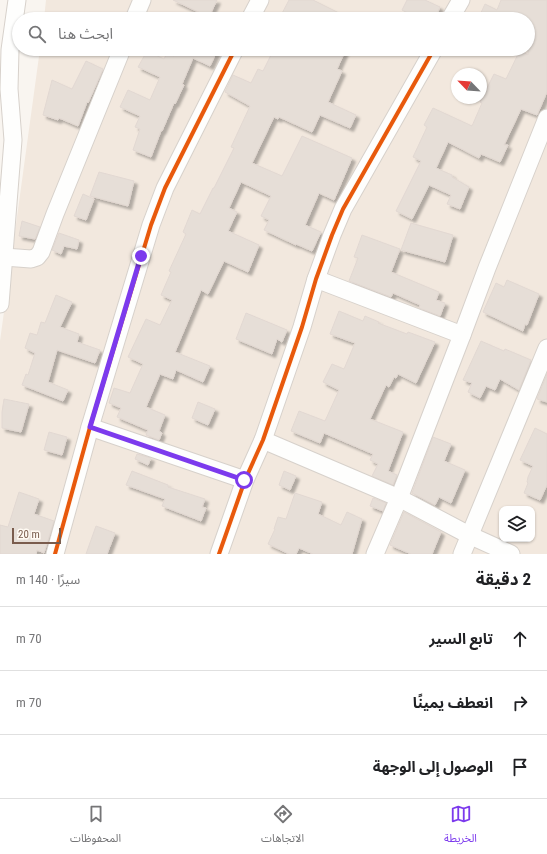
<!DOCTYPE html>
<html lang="ar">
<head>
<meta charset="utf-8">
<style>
	:root { --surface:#fff; --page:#f2f2f2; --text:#202124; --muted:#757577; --line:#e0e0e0; --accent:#7c3aed }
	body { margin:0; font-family:"Roboto Condensed","Noto Sans Arabic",sans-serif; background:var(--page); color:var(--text); direction:rtl }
	.controls { position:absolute; right:12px; bottom:12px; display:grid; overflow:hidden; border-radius:8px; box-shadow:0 1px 3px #0004 }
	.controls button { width:36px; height:36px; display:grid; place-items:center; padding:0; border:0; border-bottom:1px solid var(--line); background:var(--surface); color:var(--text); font:20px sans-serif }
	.compass { position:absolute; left:451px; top:68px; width:36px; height:36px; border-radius:50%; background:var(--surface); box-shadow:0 1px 3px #0004; rotate:295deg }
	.scale { position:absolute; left:12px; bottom:10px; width:49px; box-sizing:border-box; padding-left:4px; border:2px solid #7a5c4d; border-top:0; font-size:11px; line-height:14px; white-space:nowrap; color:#7a5c4d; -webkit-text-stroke:3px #fffaf3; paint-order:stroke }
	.stop { position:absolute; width:12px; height:12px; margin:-9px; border:3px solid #7c3aed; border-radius:50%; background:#fff }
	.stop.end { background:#7c3aed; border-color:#fff; box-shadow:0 1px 4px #0008 }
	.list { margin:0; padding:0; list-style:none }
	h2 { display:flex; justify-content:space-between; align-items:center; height:52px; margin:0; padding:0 16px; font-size:17px }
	h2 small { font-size:13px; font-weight:400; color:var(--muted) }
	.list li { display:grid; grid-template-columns:26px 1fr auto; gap:12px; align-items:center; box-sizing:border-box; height:64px; padding:0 16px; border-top:1px solid var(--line) }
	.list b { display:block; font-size:15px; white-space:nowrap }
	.list em { font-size:13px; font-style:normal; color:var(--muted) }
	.icon { flex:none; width:22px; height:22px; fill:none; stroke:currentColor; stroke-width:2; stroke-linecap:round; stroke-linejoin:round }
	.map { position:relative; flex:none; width:547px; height:554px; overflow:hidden; direction:ltr }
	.search { position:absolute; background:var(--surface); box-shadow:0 1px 3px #0004; left:12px; right:12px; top:12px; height:44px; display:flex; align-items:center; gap:10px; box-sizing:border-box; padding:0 14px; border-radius:22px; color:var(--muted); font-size:15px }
	.sheet { height:244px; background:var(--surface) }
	nav { display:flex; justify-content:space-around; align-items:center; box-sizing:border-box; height:56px; border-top:1px solid var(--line); background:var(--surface); font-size:11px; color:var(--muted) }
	nav a { display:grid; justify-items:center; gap:2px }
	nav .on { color:var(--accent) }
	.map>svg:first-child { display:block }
</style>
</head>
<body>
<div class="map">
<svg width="547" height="554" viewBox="0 0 547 554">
	<defs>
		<filter id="shadow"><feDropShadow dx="3.5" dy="3.5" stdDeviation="1" flood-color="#0004"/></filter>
	</defs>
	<rect width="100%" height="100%" fill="#f9f5f0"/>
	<path fill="#f2e8de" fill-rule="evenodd" d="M46,0h501v554h-547v-213l40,-292h488v-30h-484zM457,74h24v24h-24zM502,509h30v30h-30z"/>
	<g fill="#e6ded7" stroke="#e2d8d2" filter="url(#shadow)">
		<path d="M173,0h44l-8,17z"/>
		<path d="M289,0h24l38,19h-72z"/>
		<path d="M407,0h18l15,7 -5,12h-16l-17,-9z"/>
		<path d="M501,0h46v92l-10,23 -16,-6 -17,36h4l-8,17 -19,-8 -2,4 -31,-16 -12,26 16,7v2l17,10 -9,22 -13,-5 4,-9 -22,-10 -17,34 -16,-8 25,-50 -8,-4 14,-30 -3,-2 9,-17 39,18 10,-23 -2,-1 14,-28 12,5 14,-29 8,5v-36h-50l7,-15 12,6z"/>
		<path d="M176,49h42l-8,17 -17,-8 -11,26 2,1 -9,19 -1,-1 -12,28h-1l-10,26 -18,-7 7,-21 -5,-2 5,-11 -20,-9 8,-17 22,10 10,-23 -22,-10 9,-16 17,8 3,-6 7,3z"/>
		<path d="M274,49h72l-9,20 5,2 -14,31 28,13 -6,13 -30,-13 -8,17 -33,-15 -1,2 -4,-2 -22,46 30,13 20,-40 50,22 -18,42 -15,-7 -14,32 16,7 -9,19 -16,-7v1l-32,-15 5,-10 -8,-4 10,-20 -30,-14 -12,26 8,4 -9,19 31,14 -11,27 -24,-11 -16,33 -7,-4 -26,62 35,14 -7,16 -27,-12 -3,9 -13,-5 -14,33 19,8 -6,16 3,2 -3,7 -13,-5 2,-5 -31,-13 4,-9 -12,-5 5,-15 16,5 13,-29 -15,-7 18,-38 14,6 12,-25 -11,-5 10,-23 -2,-1 17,-37 -3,-2 9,-22 8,4 13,-26h1l20,-40 -3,-1 19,-41 -25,-14 8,-17 18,8 7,-14 5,2z"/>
		<path d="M86,61l17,8 -15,34 -1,-1 -9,24 -19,-8 -1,2 -15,-5 9,-35 20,9z"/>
		<path d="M99,172l35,9 -6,25 -38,-10z"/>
		<path d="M83,194l11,5 -8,21 -12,-4z"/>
		<path d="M22,221l18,6 -5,12 -16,-3z"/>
		<path d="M411,223l42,12 -8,27 -44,-12z"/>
		<path d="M59,233l20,7 -2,9 -13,-3 -3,8 -9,-4z"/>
		<path d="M362,235l38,14 -9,23 48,20 -3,8 9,3 -5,13 -21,-8 1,-3 -27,-12 -2,4 -42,-16 9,-23 -4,-1z"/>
		<path d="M507,280l32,14 -12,31 -2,-1 -2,7 -40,-19 13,-29 8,4z"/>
		<path d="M56,295l16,7 -12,25 19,7 -2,8 23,8 -5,13 -38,-13 -9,32 20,8 -5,11 -41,-16 4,-11 2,1 7,-22 -10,-5 5,-15 7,2 4,-13 4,1z"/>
		<path d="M339,311l24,10 2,-5 14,6 -1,1 29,11 1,-2 27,10 -19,41 -18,-9 -2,4 -2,-1 -5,10 -3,-2 -16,34 33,13 -15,39 9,4 -4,10 -21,-9 6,-12 -8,-4 3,-6 -49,-21 -4,10 -29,-12 8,-20 26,10 14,-31 -16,-8 9,-18 12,5 11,-26 -25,-9z"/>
		<path d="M246,313l41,17 -5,12 -5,-3 -5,15 -36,-15z"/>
		<path d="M481,341l23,10 1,-2 26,11 -12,30 -19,-11 -5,11 -9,-4 -6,12 -12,-6 4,-9 -9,-3z"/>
		<path d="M547,374v28l-10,-3z"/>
		<path d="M4,399l25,5 -8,28 -19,-4v-16z"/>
		<path d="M198,402l17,7 -7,16 -16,-7z"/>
		<path d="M535,428l12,6v51l-7,15 -16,-7 4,-10 -1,-1 1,-5 5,-11 -13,-6z"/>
		<path d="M49,432l18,5 -5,18 -18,-5z"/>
		<path d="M433,437l18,7 -7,17 21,9 -14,33 -12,-6 -4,8 -23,-12z"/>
		<path d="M137,454l14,4 -3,7 -13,-6z"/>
		<path d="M132,471l36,14v2l37,12 -3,8 4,1 -5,13 -39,-15 3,-7 -39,-14z"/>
		<path d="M284,471l12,5 -6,14 -11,-5z"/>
		<path d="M19,492l20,7 -5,15 20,7 -10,32 -7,-3 -1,4h-36v-29l8,2z"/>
		<path d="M295,493l27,9 -4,12 23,11 6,-13 15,7 -10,35h-39l-14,-6 -3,6h-7l-21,-10 7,-15h-1l4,-12 8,2z"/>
		<path d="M373,498l13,5 -3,8 -13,-5z"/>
		<path d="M404,512l37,20 -9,22h-21l-21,-9z"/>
		<path d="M96,526l19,7 -8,21h-21z"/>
	</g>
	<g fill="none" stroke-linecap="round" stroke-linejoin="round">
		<g stroke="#d7d1cb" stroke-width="19">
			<g id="minor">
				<path d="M134,19l8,-19"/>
				<path d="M250,19l10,-19"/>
				<path d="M450,19l11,-19"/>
				<path d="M4,257l27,2 6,-2 4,-5 14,-38 67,-165"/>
				<path d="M316,279l146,56"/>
				<path d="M0,304l13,-164 -4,-51 1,-39 7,-50"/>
				<path d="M90,427l155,53"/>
				<path d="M263,440l136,58 70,37 42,19"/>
				<path d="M55,554l35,-127 61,-202 14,-37 70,-139"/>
				<path d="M219,554l26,-74 18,-40 39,-113 14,-48 16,-44 11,-26 91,-160"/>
				<path d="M375,554l24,-56 63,-163 25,-67 60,-150"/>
				<path d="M462,554l85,-206"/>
			</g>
		</g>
		<use href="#minor" stroke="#fefefd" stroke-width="17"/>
		<g stroke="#fffaf3" stroke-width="6">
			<g id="cycleway">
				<path d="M55,554l35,-127 61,-202 14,-37 70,-139"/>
				<path d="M219,554l26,-74 18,-40 39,-113 14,-48 16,-44 11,-26 91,-160"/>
			</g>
		</g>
		<use href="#cycleway" stroke="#e8590c" stroke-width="4"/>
	</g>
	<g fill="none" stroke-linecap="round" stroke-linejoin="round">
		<path stroke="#7c3aed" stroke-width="5" d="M141,256l-51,171 154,53"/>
	</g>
</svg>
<div class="controls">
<button><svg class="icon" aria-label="layers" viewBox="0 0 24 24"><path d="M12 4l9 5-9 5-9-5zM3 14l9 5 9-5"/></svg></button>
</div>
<svg class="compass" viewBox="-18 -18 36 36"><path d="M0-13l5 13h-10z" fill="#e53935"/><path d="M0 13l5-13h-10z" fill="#757577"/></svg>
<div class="scale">20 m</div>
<div class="stop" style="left:244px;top:480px"></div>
<div class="stop end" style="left:141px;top:256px"></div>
<div class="search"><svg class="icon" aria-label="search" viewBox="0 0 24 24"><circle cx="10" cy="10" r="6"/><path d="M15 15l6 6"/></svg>ابحث هنا</div>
</div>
<section class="sheet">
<h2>2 دقيقة<small>سيرًا · 140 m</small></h2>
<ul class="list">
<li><svg class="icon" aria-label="ahead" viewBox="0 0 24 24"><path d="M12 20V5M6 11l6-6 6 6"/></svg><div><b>تابع السير</b></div><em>70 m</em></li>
<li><svg class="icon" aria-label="right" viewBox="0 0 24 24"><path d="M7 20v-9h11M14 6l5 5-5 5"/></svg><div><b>انعطف يمينًا</b></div><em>70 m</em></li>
<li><svg class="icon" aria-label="arrive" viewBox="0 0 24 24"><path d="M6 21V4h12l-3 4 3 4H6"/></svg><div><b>الوصول إلى الوجهة</b></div></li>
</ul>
</section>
<nav>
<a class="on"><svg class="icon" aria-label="map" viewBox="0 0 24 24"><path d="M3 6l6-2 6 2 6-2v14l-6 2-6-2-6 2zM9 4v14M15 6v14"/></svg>الخريطة</a>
<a><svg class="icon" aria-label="directions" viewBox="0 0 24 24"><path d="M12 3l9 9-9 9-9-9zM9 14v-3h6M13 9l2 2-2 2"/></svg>الاتجاهات</a>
<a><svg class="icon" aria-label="saved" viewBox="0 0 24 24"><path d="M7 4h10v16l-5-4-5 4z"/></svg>المحفوظات</a>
</nav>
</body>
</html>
